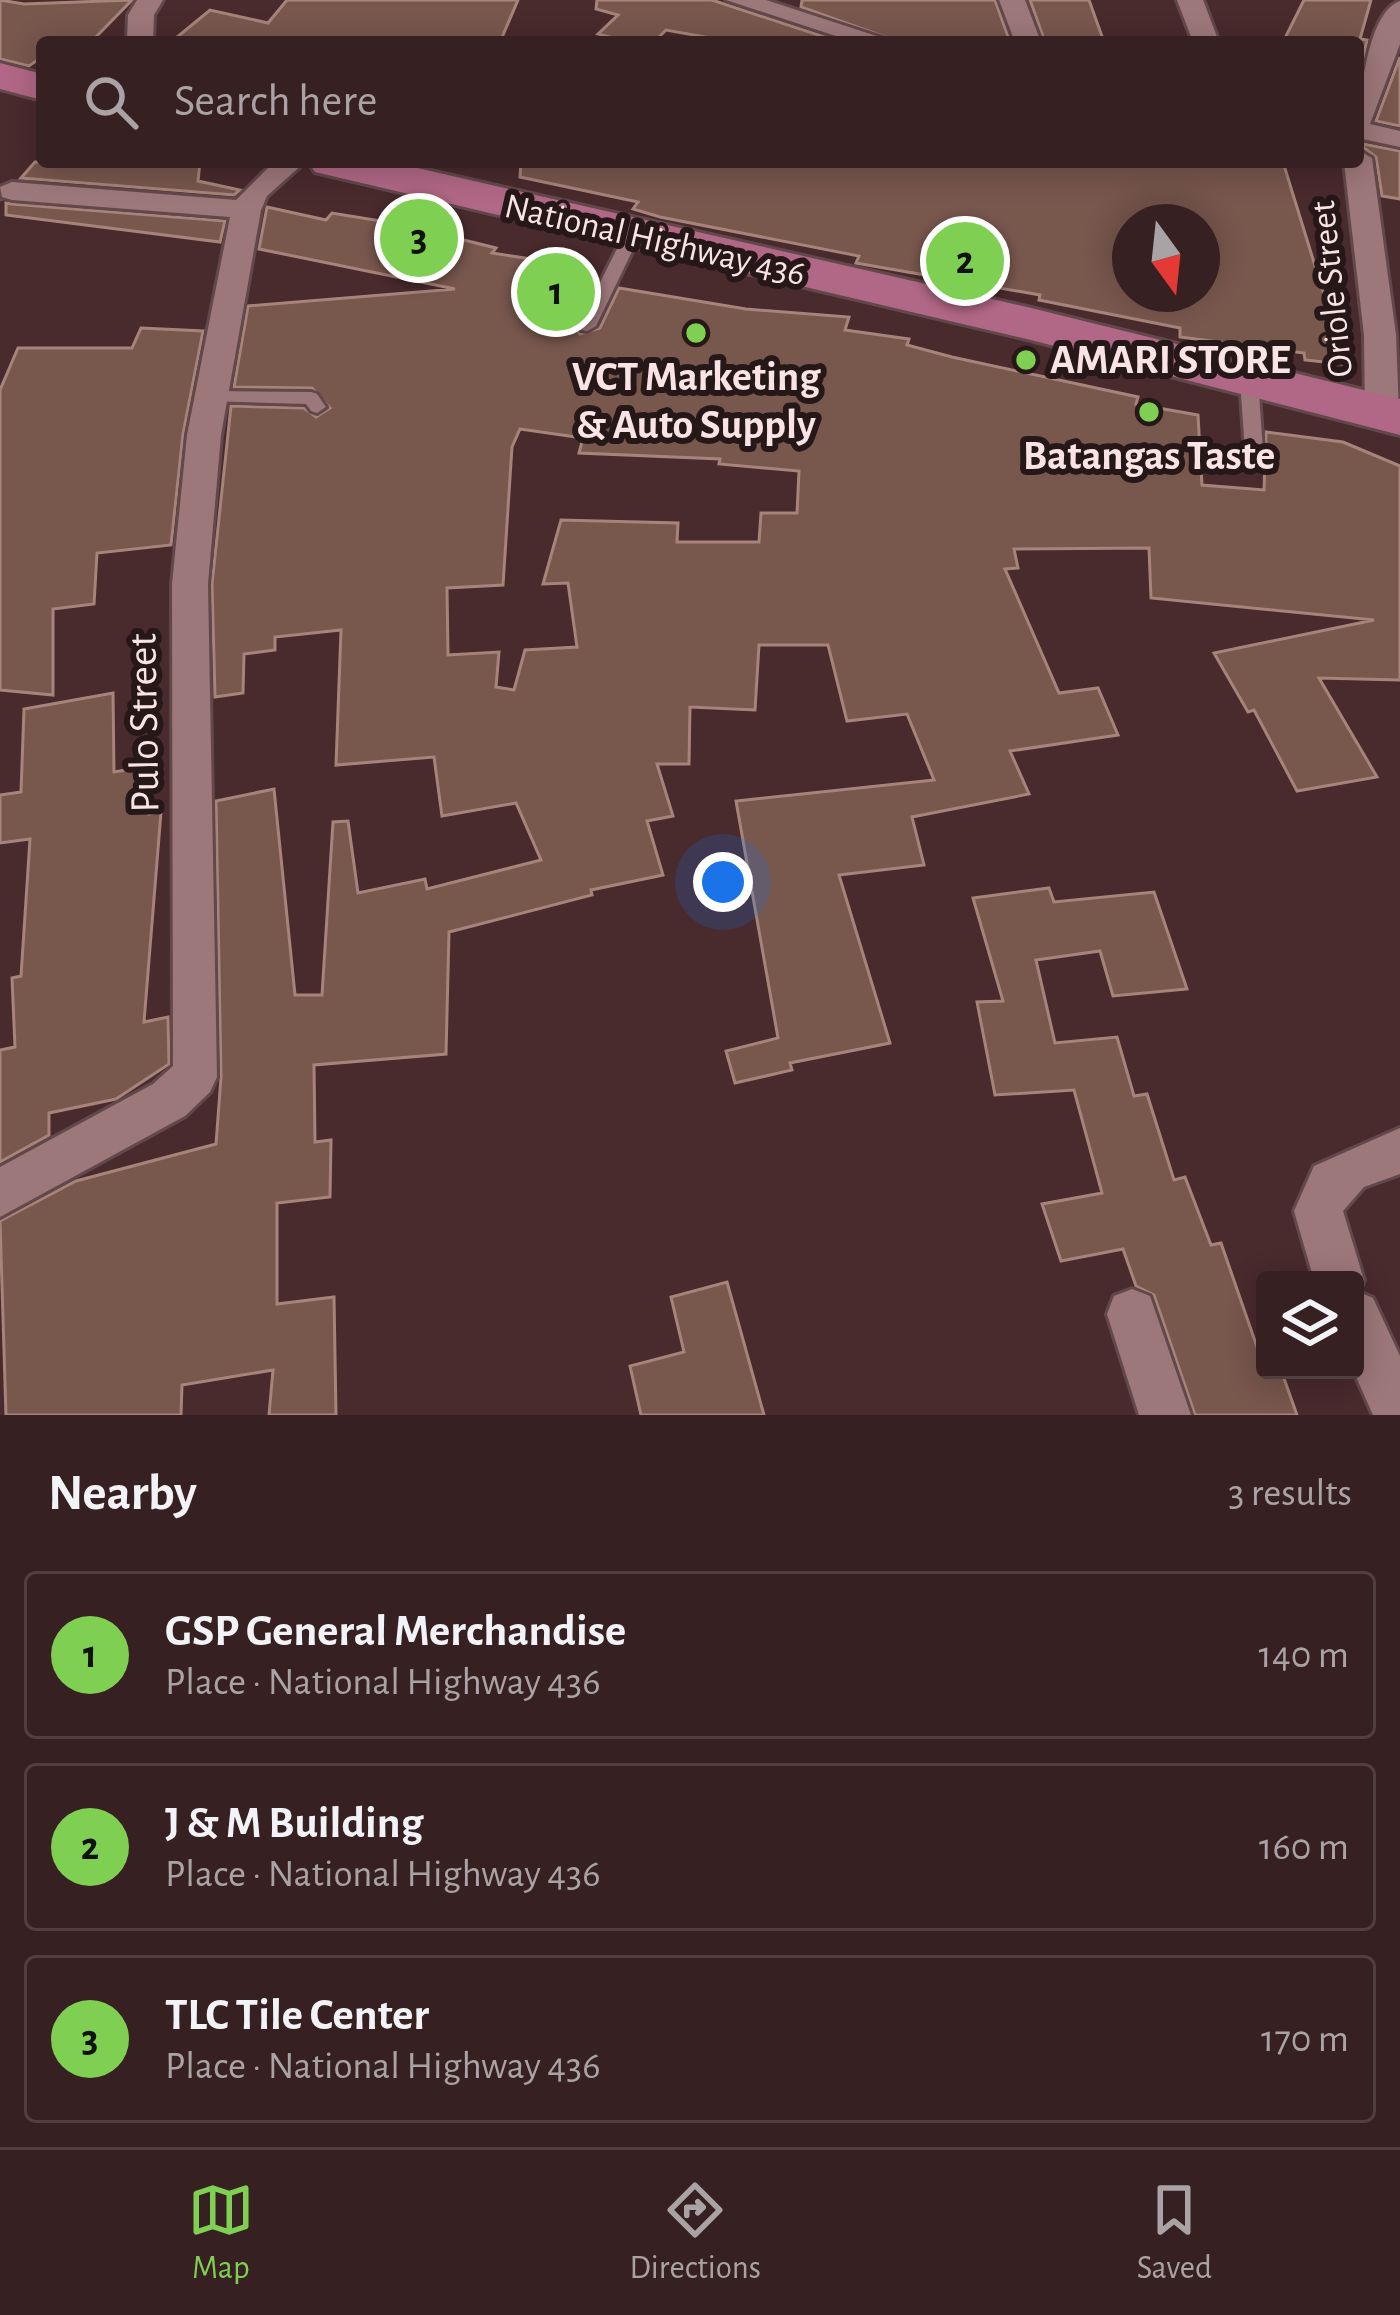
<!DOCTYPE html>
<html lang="en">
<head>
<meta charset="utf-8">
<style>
	:root { --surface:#372022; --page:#3e282a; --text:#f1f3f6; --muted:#aaa3a5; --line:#513e40; --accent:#7fd052 }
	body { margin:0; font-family:"Alegreya Sans",sans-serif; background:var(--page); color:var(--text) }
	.controls { position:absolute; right:36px; bottom:36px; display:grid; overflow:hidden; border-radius:12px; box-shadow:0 6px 30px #0003 }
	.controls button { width:108px; height:108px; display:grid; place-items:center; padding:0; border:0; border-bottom:3px solid var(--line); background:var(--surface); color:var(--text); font:60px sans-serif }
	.compass { position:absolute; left:1112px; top:204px; width:108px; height:108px; border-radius:50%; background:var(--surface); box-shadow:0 6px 30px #0003; rotate:165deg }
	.you { position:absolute; left:723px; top:882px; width:42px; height:42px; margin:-30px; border:9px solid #fff; border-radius:50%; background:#1a73e8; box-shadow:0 0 0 18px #1a73e833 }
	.badge { display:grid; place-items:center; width:78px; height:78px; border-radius:50%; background:var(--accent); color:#111; font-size:39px; font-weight:700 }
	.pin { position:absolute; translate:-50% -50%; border:6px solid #fff; box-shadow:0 3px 12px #0006 }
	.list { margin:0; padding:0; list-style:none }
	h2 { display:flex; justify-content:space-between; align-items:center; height:156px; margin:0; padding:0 48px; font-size:51px }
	h2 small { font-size:39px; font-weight:400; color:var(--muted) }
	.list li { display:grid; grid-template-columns:78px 1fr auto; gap:36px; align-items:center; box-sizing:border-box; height:168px; margin:0 24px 24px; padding:0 24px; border:3px solid var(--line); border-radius:12px }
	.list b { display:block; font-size:45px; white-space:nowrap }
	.list p { margin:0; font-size:39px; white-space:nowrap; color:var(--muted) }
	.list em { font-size:39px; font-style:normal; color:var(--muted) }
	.icon { flex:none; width:66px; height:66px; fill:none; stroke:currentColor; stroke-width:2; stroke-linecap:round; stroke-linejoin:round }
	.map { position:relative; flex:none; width:1400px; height:1415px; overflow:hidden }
	.search { position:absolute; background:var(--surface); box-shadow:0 6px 30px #0003; left:36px; right:36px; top:36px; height:132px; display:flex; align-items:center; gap:30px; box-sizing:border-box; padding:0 42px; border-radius:12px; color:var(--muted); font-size:45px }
	.sheet { height:732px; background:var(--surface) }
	nav { display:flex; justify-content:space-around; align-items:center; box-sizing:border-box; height:168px; border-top:3px solid var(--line); background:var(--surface); font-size:33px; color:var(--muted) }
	nav a { display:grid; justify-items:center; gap:6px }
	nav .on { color:var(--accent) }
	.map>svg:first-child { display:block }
</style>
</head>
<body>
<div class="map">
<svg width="1400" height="1415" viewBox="0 0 1400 1415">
	<rect width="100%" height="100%" fill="#492a2d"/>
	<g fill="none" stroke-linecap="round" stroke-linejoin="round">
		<path stroke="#764571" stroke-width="9" d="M0,197l31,-21"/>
	</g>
	<g fill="#78574d" stroke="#a78479" stroke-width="3" fill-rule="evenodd">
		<path d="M0,0l24,4 108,-4 -41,42h-49v15l-13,9 -29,-7z"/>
		<path d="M287,0h231l-18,42h-329l39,-32 58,13z"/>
		<path d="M597,0h115l128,42h-107l-67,-12 -12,12h-25l-31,-8 20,-19 -22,-6z"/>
		<path d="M802,0h193l15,42h-111l-98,-35z"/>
		<path d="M1030,0h59l15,42h-59z"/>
		<path d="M1304,0h67l-11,39 7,1 -9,43v-41h-75z"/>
		<path d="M1400,57v69l-24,-5z"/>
		<path d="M1358,143l42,8v48l-18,-3 -6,-39z"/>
		<path d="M35,162h165l-2,19 42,9 -6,5 -213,-17z"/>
		<path d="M521,162h762l46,149h6l8,53 -38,-4 -1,-7 -124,-16v-9l-141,-28 1,-5 -184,-32 3,-7 -199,-39 -27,-8 5,-7 -118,-25zM1130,222h72v72h-72z"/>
		<path d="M6,203l6,1 213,17 -5,21 -214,-27z"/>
		<path d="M267,207l59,13 6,-7 67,11 97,24 -4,5 98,15 -7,15 11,1 -20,40 6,10 20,-6 19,-40 127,21 103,8 -4,13 64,9 -2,6 45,12 186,40 -2,7 62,11 4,70 62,5 2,-58 77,10 57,24v214l-81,-2 58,99 -80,14 -43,-81 -6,2 -34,-59 160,-33 -223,-22 -2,-50 -135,1 4,19 -13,1 54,124 39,-5 20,47 -108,16 19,43 -117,23 12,48 -85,10 51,168 -100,20 2,7 -57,13 -9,-32 52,-13 -42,-237 198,-21 -27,-66 -60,7 -19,-76h-69l-4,65 -65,-3 -1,57h-32l16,52 -26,5 16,54 -72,15 1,5 -143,37 -3,122 -132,11 1,77 16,-2 -1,57 -53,6v101l57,-7 2,118h-67l4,-45 -91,15 -1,30h-175l-6,-194 76,-40 140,-37 5,-67 -5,-276 58,-12 21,206h27l11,-173 15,-1 10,72 67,-14 2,10 114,-29 -25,-57 -74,13 -8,-59 -98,8 5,-135 -66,7v13l-31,4 -1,39 -28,4 -3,-113 19,-178 73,2 12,9 14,-9 -18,-20 -78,-1 14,-81 207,-17 -196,-40zM520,429l63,9 -4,15 141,6 -1,5 80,7 -2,42h-36l-2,29h-82l1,-19 -117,-3 -18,64 25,-1 9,64 -52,3 -11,40 -18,-3 3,-35 -51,3 -1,-67 56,-3 9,-138z"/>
		<path d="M141,328l62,3 -20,103 -12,111 -74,8 -3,51 -41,5v86l-53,-5v-300l18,-42h114z"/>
		<path d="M113,693l1,79 35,-6v48l12,-2 -17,210 24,-5 1,47 -53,35 -67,14v22l-49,27v-112l15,-3 -3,-69 9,-2 9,-137 -30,4v-48l21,-3 3,-83z"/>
		<path d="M1049,888l5,14 100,-10 33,97 -74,7 -13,-45 -64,9 19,83 62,-6 17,59 13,-2 27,86 11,-3 26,68 10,-2 44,127h16l16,45h-102l-41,-120 -18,-9 -13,-37 -62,12 -19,-57 60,-11 -28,-103 -79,5 -18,-93 26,-1 -30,-103z"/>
		<path d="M727,1282l37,133h-123l-11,-49 54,-14 -13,-55z"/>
	</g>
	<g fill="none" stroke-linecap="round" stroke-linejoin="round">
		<g stroke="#63484b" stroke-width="6">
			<g id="service">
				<path d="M632,230l8,5 -44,91 -9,5 -6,-1 -3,-4 46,-91z"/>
				<path d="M1249,374l9,6 6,85 -9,6 -9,-6 -6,-85z"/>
				<path d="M211,391l100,1 6,2 9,13 -9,6 -6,-2 -5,-7 -101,-3v-8z"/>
			</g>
		</g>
		<g stroke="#63484b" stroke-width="6">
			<g id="minor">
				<path d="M137,0h26l-9,15 -1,27h-26l1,-27z"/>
				<path d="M726,0h40l129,42h-41z"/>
				<path d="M999,0h26l16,42h-26z"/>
				<path d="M1177,0h26l16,42h-26z"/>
				<path d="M1400,1v43l-30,80 30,7v16l-42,-9c0,-30 8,-126 42,-137z"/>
				<path d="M1358,150l14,8 24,177 3,78 -17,11 -17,-11 -1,-78 -20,-173h14z"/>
				<path d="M274,162h31l-38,34 -6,14 -40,225 -13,149 9,493 -7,15 -25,24 -185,101v-50l153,-83 20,-18 -1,-482 15,-149 43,-218 -218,-17 -10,-3 -2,-10 12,-5 224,18z"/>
				<path d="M1400,1128v46l-36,13 -21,24 21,69 -5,12 14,6 27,58v59h-27l-20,-45 2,-90h-41l-20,-69 20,-45z"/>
				<path d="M1132,1289l18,7 41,119h-52l-32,-101 7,-18z"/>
			</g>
		</g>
		<g stroke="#63484b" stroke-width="6">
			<g id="primary">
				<path d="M0,63l42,11v26l-42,-11z"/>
				<path d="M308,162h83l636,145 373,92v36l-373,-96 -712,-167z"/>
			</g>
		</g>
		<use href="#service" fill="#9d787a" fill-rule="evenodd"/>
		<use href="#minor" fill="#9d787a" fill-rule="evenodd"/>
		<use href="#primary" fill="#b16886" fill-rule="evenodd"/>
	</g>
	<g fill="#7fd052" stroke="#261819" stroke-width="4.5">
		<circle cx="696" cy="333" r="12"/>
		<circle cx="1026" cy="360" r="12"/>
		<circle cx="1149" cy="412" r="12"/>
	</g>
	<g text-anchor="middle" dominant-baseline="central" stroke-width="12" stroke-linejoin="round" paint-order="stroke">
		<g font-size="36" fill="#f9e3e4" stroke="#261819">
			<text transform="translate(655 240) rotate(13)">National Highway 436</text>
			<text transform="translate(1332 289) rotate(-96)">Oriole Street</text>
		</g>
		<g font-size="42" font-weight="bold" fill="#f9e3e4" stroke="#261819">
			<text x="1050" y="360" text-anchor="start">AMARI STORE</text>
			<text x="696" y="377">VCT Marketing<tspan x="696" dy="48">&amp; Auto Supply</tspan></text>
			<text x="1149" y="456">Batangas Taste</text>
		</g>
		<g font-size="42" fill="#f9e3e4" stroke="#261819">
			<text transform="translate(144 723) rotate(-91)">Pulo Street</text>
		</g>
	</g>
</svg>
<div class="controls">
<button><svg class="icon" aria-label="layers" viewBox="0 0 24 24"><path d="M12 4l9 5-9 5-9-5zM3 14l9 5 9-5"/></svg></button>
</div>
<svg class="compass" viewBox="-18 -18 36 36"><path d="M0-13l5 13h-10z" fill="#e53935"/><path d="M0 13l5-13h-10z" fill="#aaa3a5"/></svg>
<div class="you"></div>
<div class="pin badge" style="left:556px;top:292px">1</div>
<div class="pin badge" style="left:965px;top:261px">2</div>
<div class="pin badge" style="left:419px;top:238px">3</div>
<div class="search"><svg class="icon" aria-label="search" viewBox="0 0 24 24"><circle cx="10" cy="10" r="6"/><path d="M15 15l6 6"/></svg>Search here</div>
</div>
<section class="sheet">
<h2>Nearby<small>3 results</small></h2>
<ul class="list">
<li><span class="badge">1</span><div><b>GSP General Merchandise</b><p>Place · National Highway 436</p></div><em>140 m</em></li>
<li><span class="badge">2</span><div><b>J &amp; M Building</b><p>Place · National Highway 436</p></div><em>160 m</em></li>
<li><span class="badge">3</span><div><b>TLC Tile Center</b><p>Place · National Highway 436</p></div><em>170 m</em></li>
</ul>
</section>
<nav>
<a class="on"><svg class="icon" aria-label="map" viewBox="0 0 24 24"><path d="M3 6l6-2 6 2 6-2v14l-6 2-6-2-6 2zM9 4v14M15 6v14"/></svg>Map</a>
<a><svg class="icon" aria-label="directions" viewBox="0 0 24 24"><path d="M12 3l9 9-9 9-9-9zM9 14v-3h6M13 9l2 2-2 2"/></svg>Directions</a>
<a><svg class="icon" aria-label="saved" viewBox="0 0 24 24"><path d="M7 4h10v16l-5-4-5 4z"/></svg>Saved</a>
</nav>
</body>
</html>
